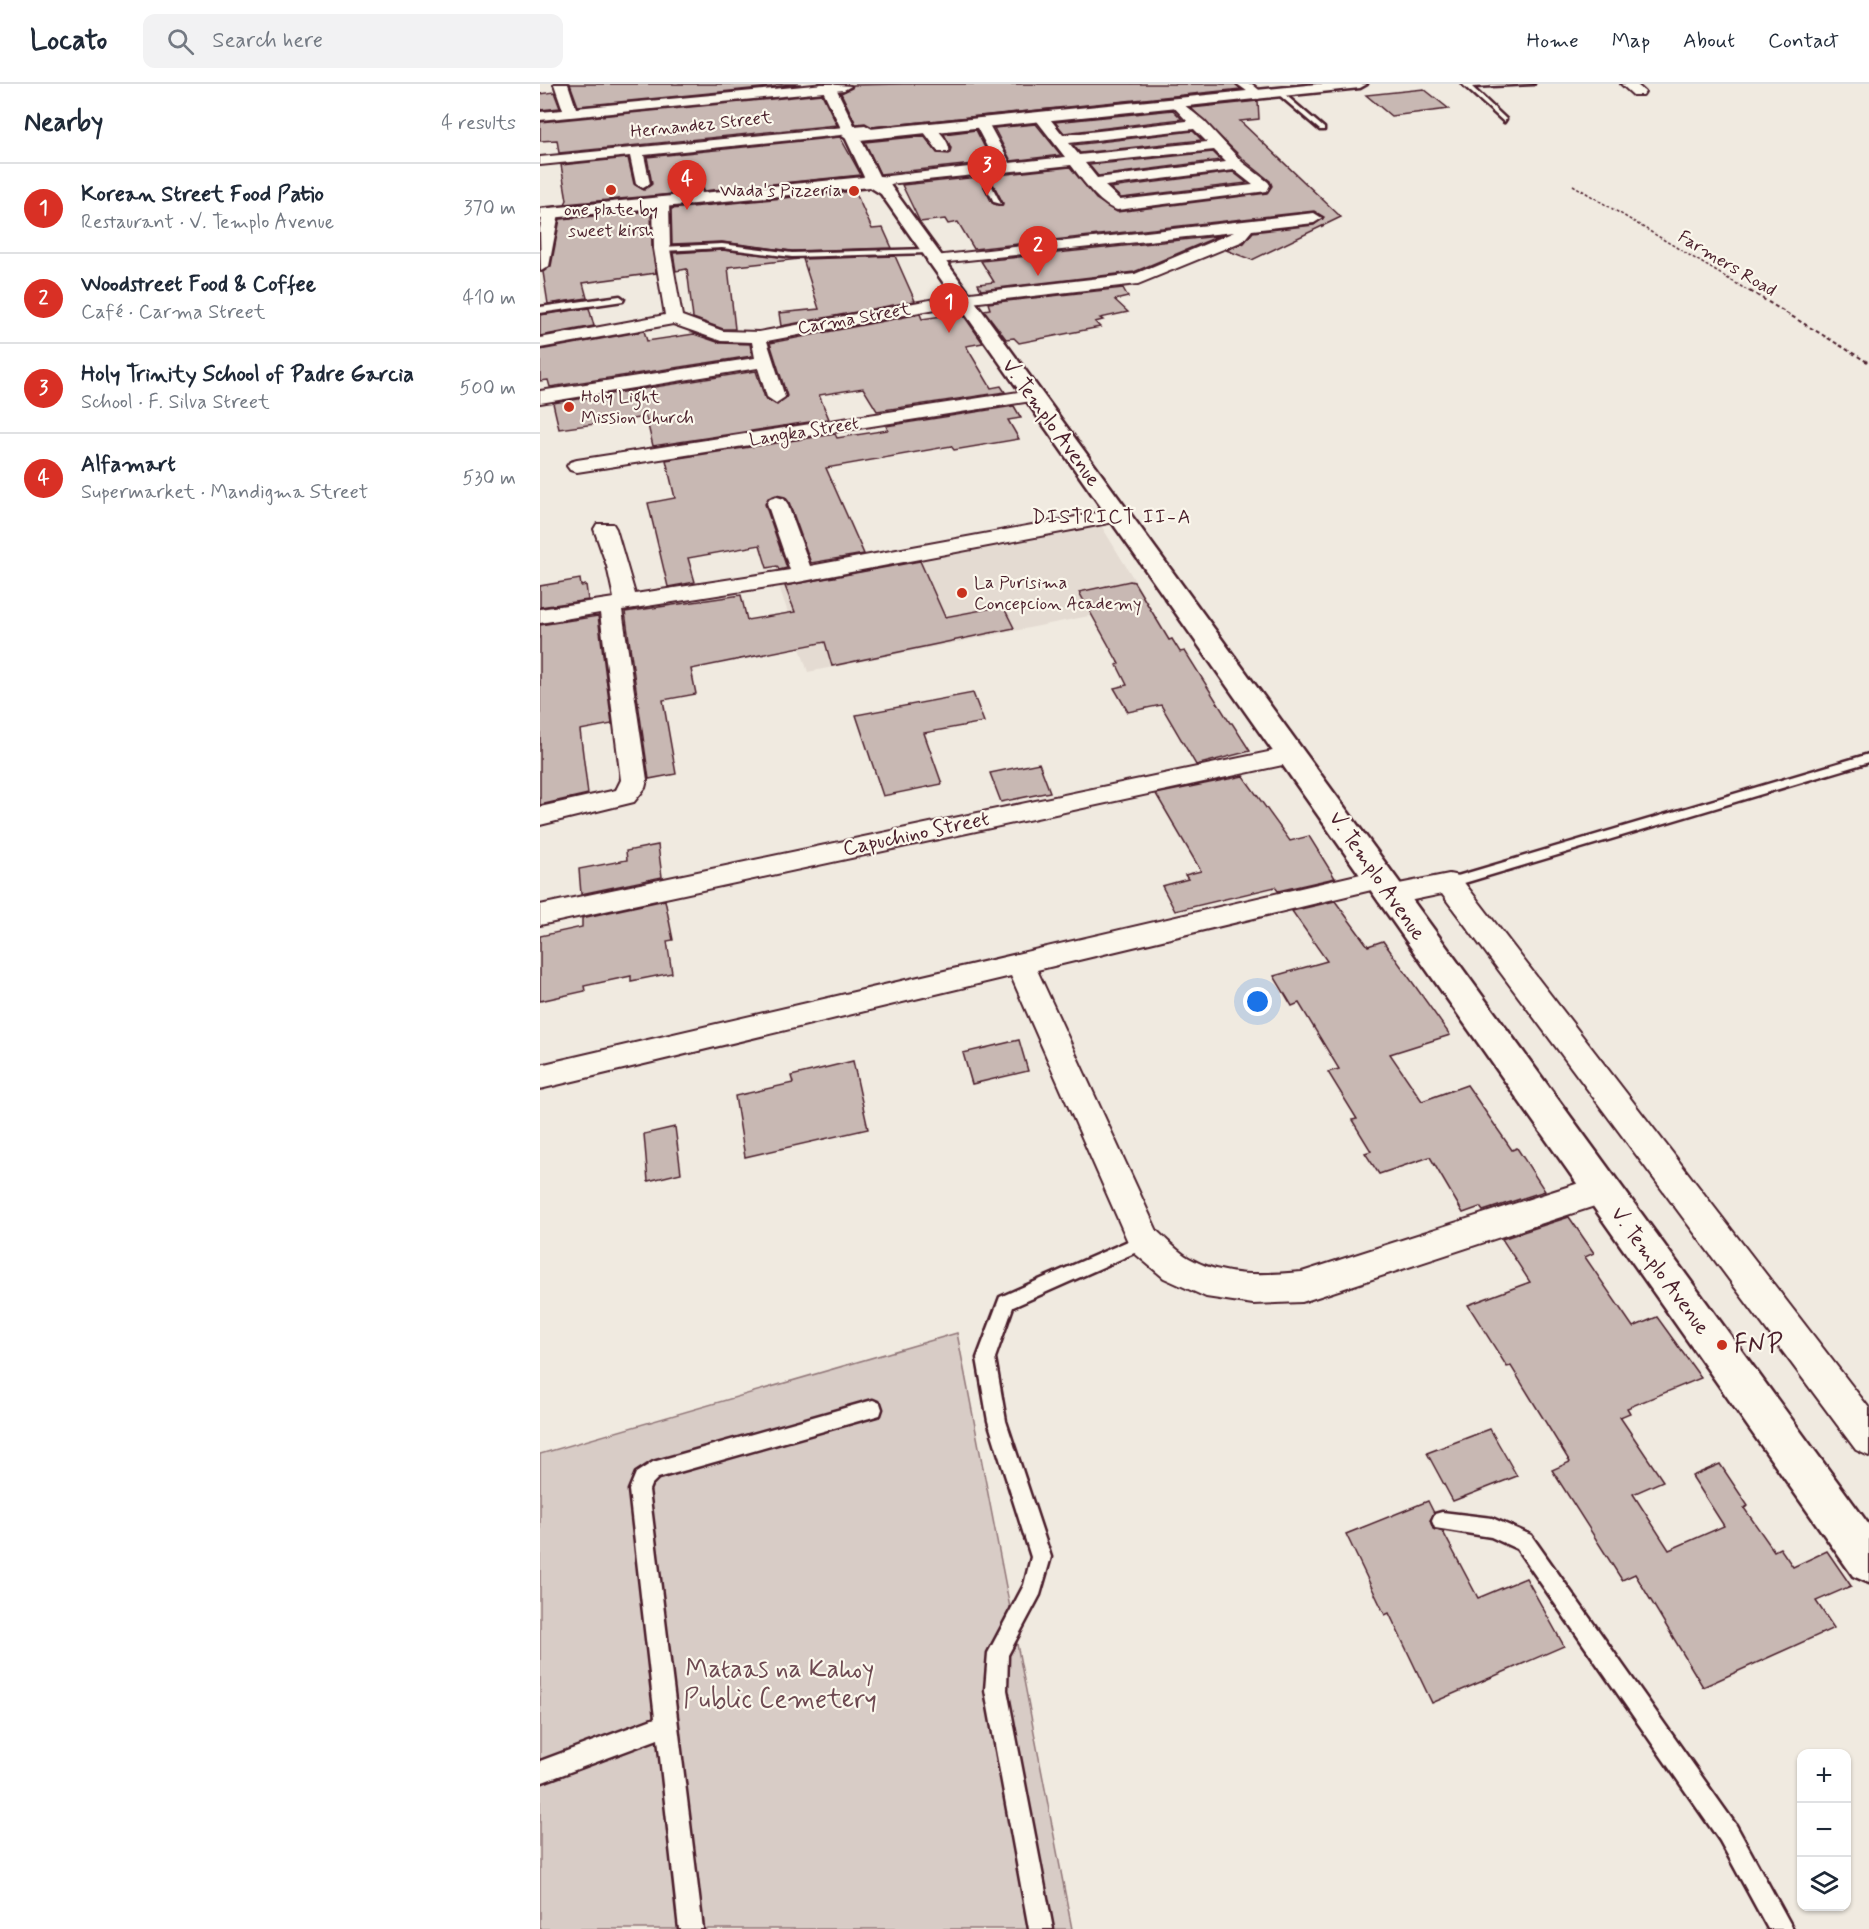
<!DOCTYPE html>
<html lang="en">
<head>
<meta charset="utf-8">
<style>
	:root { --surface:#fff; --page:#f2f2f3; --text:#1f2937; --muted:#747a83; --line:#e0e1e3; --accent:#d93025 }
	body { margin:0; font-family:Mynerve,sans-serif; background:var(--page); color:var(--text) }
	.controls { position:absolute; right:18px; bottom:18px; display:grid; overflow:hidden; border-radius:12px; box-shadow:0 2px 4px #0004 }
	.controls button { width:54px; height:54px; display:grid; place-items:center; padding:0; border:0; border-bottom:2px solid var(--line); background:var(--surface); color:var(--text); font:30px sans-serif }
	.you { position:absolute; left:718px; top:918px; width:21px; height:21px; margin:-15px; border:4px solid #fff; border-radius:50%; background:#1a73e8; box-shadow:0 0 0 9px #1a73e833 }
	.badge { display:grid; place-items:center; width:39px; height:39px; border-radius:50%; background:var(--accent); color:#fff; font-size:20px; font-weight:700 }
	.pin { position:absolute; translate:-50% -50px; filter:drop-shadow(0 2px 3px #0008) }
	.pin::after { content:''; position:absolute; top:32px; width:21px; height:18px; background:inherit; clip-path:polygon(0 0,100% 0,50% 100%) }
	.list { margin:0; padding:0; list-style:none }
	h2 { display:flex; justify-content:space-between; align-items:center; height:78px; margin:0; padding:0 24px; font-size:26px }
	h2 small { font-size:20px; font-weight:400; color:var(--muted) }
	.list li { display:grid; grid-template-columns:39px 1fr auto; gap:18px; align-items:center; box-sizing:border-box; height:90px; padding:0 24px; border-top:2px solid var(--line) }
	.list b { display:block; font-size:22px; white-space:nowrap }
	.list p { margin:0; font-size:20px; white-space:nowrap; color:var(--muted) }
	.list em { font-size:20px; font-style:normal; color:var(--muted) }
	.icon { flex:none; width:33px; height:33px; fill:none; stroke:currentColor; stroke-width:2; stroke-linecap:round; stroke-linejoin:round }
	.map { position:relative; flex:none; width:1329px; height:1845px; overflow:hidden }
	header { display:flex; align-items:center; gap:36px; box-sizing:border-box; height:84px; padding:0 30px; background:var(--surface); border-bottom:2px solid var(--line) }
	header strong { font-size:28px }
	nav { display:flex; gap:33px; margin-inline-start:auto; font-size:21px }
	.search { width:420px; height:54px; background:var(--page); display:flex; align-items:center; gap:15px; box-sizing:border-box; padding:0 21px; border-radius:12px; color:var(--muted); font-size:22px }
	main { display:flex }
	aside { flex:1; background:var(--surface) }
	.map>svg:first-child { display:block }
</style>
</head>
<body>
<header>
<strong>Locato</strong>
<div class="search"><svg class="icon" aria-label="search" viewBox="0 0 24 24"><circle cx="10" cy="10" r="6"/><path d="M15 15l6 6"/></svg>Search here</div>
<nav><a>Home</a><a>Map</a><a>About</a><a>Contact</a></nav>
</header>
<main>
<aside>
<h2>Nearby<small>4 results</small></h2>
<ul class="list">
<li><span class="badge">1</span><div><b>Korean Street Food Patio</b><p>Restaurant · V. Templo Avenue</p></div><em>370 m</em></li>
<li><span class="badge">2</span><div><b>Woodstreet Food &amp; Coffee</b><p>Café · Carma Street</p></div><em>410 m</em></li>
<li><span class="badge">3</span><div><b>Holy Trinity School of Padre Garcia</b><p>School · F. Silva Street</p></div><em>500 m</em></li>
<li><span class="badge">4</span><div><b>Alfamart</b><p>Supermarket · Mandigma Street</p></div><em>530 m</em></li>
</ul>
</aside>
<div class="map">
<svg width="1329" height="1845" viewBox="0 0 1329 1845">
	<rect width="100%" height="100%" fill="#f0eae0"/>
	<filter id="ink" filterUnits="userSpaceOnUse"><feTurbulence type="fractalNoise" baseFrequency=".0167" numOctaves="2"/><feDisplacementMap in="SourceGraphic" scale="12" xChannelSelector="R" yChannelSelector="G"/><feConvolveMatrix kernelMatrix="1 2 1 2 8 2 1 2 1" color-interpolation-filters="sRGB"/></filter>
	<g filter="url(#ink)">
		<path fill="#e4dbd2" d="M559,438l50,82 -341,68 -30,-89z"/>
		<path fill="#d8ccc6" stroke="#917678" stroke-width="1.5" d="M417,1249l115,596h-532v-475z"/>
		<g fill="#c8b8b3" stroke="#4a1f2b" stroke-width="1.5">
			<path d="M30,0h231l-223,22z"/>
			<path d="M363,0h332l6,5 -369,38 -7,-4 -9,1 -15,-31 11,-5 1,-3z"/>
			<path d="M884,5l25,20 -58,7 -25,-21z"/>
			<path d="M14,8l6,16 -20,2v-16z"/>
			<path d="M282,10l15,31 -278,28 -2,-13 -17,1v-19z"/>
			<path d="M718,17l1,18 -19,2 101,96 -89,43 -26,-10 18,-7 9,-11 61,-7 10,-8 -10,-6 -340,38 -16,-27 -10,2 -3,-5 -25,3 -18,-37 77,-8 13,26 8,3 3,-3 -14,-27 81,-9 26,32 21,13 150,-19 5,-7 -2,-5 -26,-21 -53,-52z"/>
			<path d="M633,26l9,9 -118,14 -9,-11z"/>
			<path d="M496,40l25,31 -50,6 -17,-33z"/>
			<path d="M436,46l16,32 -112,12 -15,-32 59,-6 13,17 12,1 2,-6 -7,-14z"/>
			<path d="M653,47l9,9 -122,13 -7,-8z"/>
			<path d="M300,53l21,38 -157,16 -5,-20 -10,-5 -8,5 3,22 -119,11 2,-4 -6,-35 67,-7 6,26 10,6 8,-6 -5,-27z"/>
			<path d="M673,68l8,8 -123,16 -9,-11z"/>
			<path d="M693,88l14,11 -126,15 -11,-10z"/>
			<path d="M315,107l17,38 11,-1 9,20 -100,3 -70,-9 -50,2 -1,-35z"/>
			<path d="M111,127l1,38 4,24 -73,10 4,15 -39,6 -5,-32 8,-6 9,-47z"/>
			<path d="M679,152l-85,36 -153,18 -3,-6 16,-2 -13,-21z"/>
			<path d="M182,166l77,9 -71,8 7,62h-12l-30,-11 -6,-49 -11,2 -3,-18z"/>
			<path d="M355,172l20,45 -134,25 -2,-13 40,-4 -16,-50z"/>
			<path d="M583,204l5,9 -13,3 13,12 -28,6 3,2 -8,2 5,5 -81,16 -5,-5 -8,1 -22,-29 6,-1 -2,-6z"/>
			<path d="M49,224l5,18 -54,10v-21z"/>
			<path d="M422,229l21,30 -17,3 25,42 10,-2 4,6 -128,19 -14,-23 -44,7 10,24 -176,27 -7,-29 -87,12 -6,-26 203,-32 9,27 12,7 10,-9 -17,-53 150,-29 2,5z"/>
			<path d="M104,247l3,10 47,-7 26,9 30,1 2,12 -202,31 -2,-7 -8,1v-31z"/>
			<path d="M474,322l7,12 -13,2 11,19 -65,11 -3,-4 -125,22 38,86 -53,9 -22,-61 -4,-5 -9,-2 -8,3 -3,6 22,64 -8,2 -2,-4 -10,2 -7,-23 -72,13 7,24 -27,5 -20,-84 27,-5 -9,-38 169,-26 2,4 51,-8 -2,-4z"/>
			<path d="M380,477l25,56 58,-11 11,22 -182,38 -7,-24 -134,27 5,25 -33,6 13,74 -27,5 -24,-167 116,-17 6,25 48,-8 -10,-26z"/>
			<path d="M40,495l1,7 5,-1 2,15 -48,7v-21z"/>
			<path d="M590,497l4,1 35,58 3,-1 8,13 5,-1 45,72h2l18,28 -54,14 -35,-60 -33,7 -14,-24 13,-3 -10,-20 2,-1 -40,-72z"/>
			<path d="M58,532l14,108 -32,6 8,64 -48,11v-180z"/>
			<path d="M433,609l11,29 -60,11 18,51 -59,12 -27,-81z"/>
			<path d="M499,679l11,29 -49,10 -11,-29z"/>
			<path d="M703,692l47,65 19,-5 26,42 -57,13 -3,-4 -100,24 -13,-25 26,-7 -3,-4 16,-4 -45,-77z"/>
			<path d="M118,761l4,32 -81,17 -2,-25 48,-9 -1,-9z"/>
			<path d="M125,816l8,40 -6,1 5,32 -41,8v-5l-47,10 1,5 -45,10v-65l42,-9v-9z"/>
			<path d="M795,817l33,45 15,-5 67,94 -60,19 32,47 45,-16 45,65 5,-2 28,43 -62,20 -3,-4 -17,6 -33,-56 -51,17 -14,-21 6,-2 -19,-31 5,-1 -29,-47 11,-3 -40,-66 -7,3 -18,-30 53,-15 -35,-50z"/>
			<path d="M479,956l9,31 -56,13 -9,-31z"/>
			<path d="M313,977l15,68 -123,28 -10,-61 58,-13 -2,-7z"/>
			<path d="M135,1043l6,46 -33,8 -4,-47z"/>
			<path d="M1029,1133l25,36 -9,4 48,70 24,-10 44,61 -74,30 3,5 -10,4 43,64 -30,13 36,56 55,-24 -32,-50 28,-12 28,42 -4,2 30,43 6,-3 13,19 34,-16 24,35 -35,15 18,27 -131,59 -68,-113 -13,6 -70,-110 18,-8 -59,-96 -4,1 -39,-62 62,-23 -28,-43z"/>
			<path d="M950,1345l27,47 -64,25 -26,-48z"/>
			<path d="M888,1417l6,12 -4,7 3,9 10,3 35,66 48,-20 38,68 -132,57 -43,-90 -4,2 -39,-81z"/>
		</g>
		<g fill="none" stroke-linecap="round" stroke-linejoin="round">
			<g stroke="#4a1f2b" stroke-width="5">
				<g id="service">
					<path d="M922,0h72l-62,3 34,32 -2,3z"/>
					<path d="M738,8h4l42,36v2h-4l-42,-36z"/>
					<path d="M436,83l7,2 18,35 -7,-2z"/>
					<path d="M182,160l70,9 136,-4 4,2 -4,2 -136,4 -70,-9 -60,3 -4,-2 4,-2z"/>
					<path d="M80,212l4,3 -1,2 -83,12v-6z"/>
					<path d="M1329,670v8l-415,124h-10l-2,-3 2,-3z"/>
					<path d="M604,1150l6,2 3,5 -3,5 -137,61 -18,51 11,63 45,136 -11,38 -32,60 -1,35 46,239h-24l-44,-239 3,-37 36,-68 7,-28 -43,-136 -11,-63 23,-61z"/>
					<path d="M333,1316l7,3 2,6 -2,6 -222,63 -7,7 -2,5 54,439h-24l-21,-190 -118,44v-22l115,-43 -26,-228 7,-17 17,-11z"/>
					<path d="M902,1428l50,6 39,17 205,290 57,104h-25l-48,-88 -203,-292 -26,-12 -56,-9 -3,-7 3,-7z"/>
				</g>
			</g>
			<g stroke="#4a1f2b" stroke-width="4">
				<g id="minor">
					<path d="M14,0h14l8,24 248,-24 27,2 -7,4 -304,30v-8l23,-2z"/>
					<path d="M697,0h15l13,11 -7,4z"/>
					<path d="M1081,0h15l9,8 -2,3h-10z"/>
					<path d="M638,16l26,21 38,41 26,20 2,3 -3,6 -150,19c-18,-5 -35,-31 -46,-45l-183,19 -7,-4 7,-4 108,-12 -21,-40 2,-3h10l23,42 55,-6 -31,-40 2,-3h10l17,21 124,-14 -16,-17zM654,45l13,13 -128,13 -10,-12zM674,66l12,12 -129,16 -12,-15zM694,86l19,15 -133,15 -15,-14z"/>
					<path d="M325,41l7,4 -2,3 -226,23 6,29 -7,4 -7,-4 -6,-28 -90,9v-8z"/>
					<path d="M389,41c9,2 22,19 20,27h-10l-15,-20 -2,-3z"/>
					<path d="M150,84l7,4 6,26 -8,5 -8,-5 -4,-26z"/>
					<path d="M121,113l8,5 1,47 12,67 41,15 36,1 203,-38 173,-20 99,-42 -305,32 -2,-3 2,-3 6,-2 379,-43 8,5 -8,5 -62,7 -9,11 -105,43 -176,20 -195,37 18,56 -9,6 -9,-6 -9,-29 -218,35v-12l215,-33 -3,-16 -31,-1 -48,-17 -133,24v-10l125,-23 -11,-66 -1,-47z"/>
					<path d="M11,124l8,5 -10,53 -8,5 -1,-42 3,-16z"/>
					<path d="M491,306l9,6 -2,4 -461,72 -7,-2 -3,-4 3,-4 7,-2z"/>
					<path d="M237,413l7,2 3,4 23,63 309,-57 7,2 4,4 -4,4 -7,2 -326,62 -171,27 25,170 -2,8 -11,14 -94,23v-18l76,-17 5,-10 -21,-167 -60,10v-14l74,-11 -7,-32 -13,-37 3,-5h16l3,5 19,65 155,-24 -23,-67 3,-4z"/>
					<path d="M752,663l9,2 4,6 -4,6 -761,164v-20z"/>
					<path d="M838,786l10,2 4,7 -4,7 -351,84 120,261c10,9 20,20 32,27 34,20 75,17 113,14l299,-96 12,4 5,10 -5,10 -311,102 -49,2 -47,-7 -42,-19 -32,-27 -121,-275 -471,113v-24z"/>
					<path d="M909,790l10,2 410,532v48l-13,-6 -414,-556 -53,11 -10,-3 -4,-7 4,-7z"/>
				</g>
			</g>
			<g stroke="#4a1f2b" stroke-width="5">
				<path id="tertiary" d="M777,0h50l-7,4 -510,53 -8,-5 8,-5z"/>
			</g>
			<g stroke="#4a1f2b" stroke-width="5">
				<path id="secondary" d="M280,0h14l45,92 15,1 2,3 -6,5 979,1340v58l-16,-7 -972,-1382 -11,-7 -330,32v-10l324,-32z"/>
			</g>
			<path stroke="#4a1f2b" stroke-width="1.5" stroke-dasharray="3 2" stroke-linecap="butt" d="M1033,101l179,108"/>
			<path stroke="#4a1f2b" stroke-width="2" stroke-dasharray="4 3" stroke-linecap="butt" d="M1210,207l119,72"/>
			<use href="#service" fill="#fbf7ec" fill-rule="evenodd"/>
			<use href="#minor" fill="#fbf7ec" fill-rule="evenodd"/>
			<use href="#tertiary" fill="#fbf7ec" fill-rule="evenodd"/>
			<use href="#secondary" fill="#fbf7ec" fill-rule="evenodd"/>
		</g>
	</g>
	<g fill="#c8321e" stroke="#fbf7ec" stroke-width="2">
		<circle cx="71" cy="106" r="6"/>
		<circle cx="314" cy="107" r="6"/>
		<circle cx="29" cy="323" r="6"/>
		<circle cx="422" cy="509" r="6"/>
		<circle cx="1182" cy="1261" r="6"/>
	</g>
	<g text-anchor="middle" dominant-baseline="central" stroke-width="4.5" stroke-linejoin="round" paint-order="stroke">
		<g font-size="18" fill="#4a1f2b" stroke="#fbf7ec">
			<text transform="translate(161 41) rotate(-6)">Hernandez Street</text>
			<text transform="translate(1187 180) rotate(31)">Farmers Road</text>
			<text transform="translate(314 235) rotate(-10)">Carma Street</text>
			<text transform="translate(264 348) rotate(-9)">Langka Street</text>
		</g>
		<g font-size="18" fill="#4a1f2b" stroke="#fbf7ec" text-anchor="start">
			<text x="302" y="107" text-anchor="end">Wada's Pizzeria</text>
			<text x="71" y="126" text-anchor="middle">one plate by<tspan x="71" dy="21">sweet kirsh</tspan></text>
			<text x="41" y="313">Holy Light<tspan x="41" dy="21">Mission Church</tspan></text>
			<text x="434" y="499">La Purisima<tspan x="434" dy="21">Concepcion Academy</tspan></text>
		</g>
		<g font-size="20" letter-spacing="1.5" fill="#4a1f2b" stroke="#fbf7ec">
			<text x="572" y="433">DISTRICT II-A</text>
		</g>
		<g font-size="21" fill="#4a1f2b" stroke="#fbf7ec">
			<text transform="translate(511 339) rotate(54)">V. Templo Avenue</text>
			<text transform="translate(376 750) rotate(-12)">Capuchino Street</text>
			<text transform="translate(837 792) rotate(55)">V. Templo Avenue</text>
			<text transform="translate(1120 1187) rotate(54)">V. Templo Avenue</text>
		</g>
		<g font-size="26" fill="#4a1f2b" stroke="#fbf7ec" text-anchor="start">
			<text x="1194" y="1261">FNP</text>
		</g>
		<g font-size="26" fill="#6e4a52" stroke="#fbf7ec">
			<text x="240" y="1586">Mataas na Kahoy<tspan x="240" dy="30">Public Cemetery</tspan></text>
		</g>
	</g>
</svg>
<div class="controls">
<button>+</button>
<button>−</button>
<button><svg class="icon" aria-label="layers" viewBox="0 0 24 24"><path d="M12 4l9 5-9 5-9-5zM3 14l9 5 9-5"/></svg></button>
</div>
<div class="you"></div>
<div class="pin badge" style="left:409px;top:249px">1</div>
<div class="pin badge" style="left:498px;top:192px">2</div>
<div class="pin badge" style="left:447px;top:112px">3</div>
<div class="pin badge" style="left:147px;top:126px">4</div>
</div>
</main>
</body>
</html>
